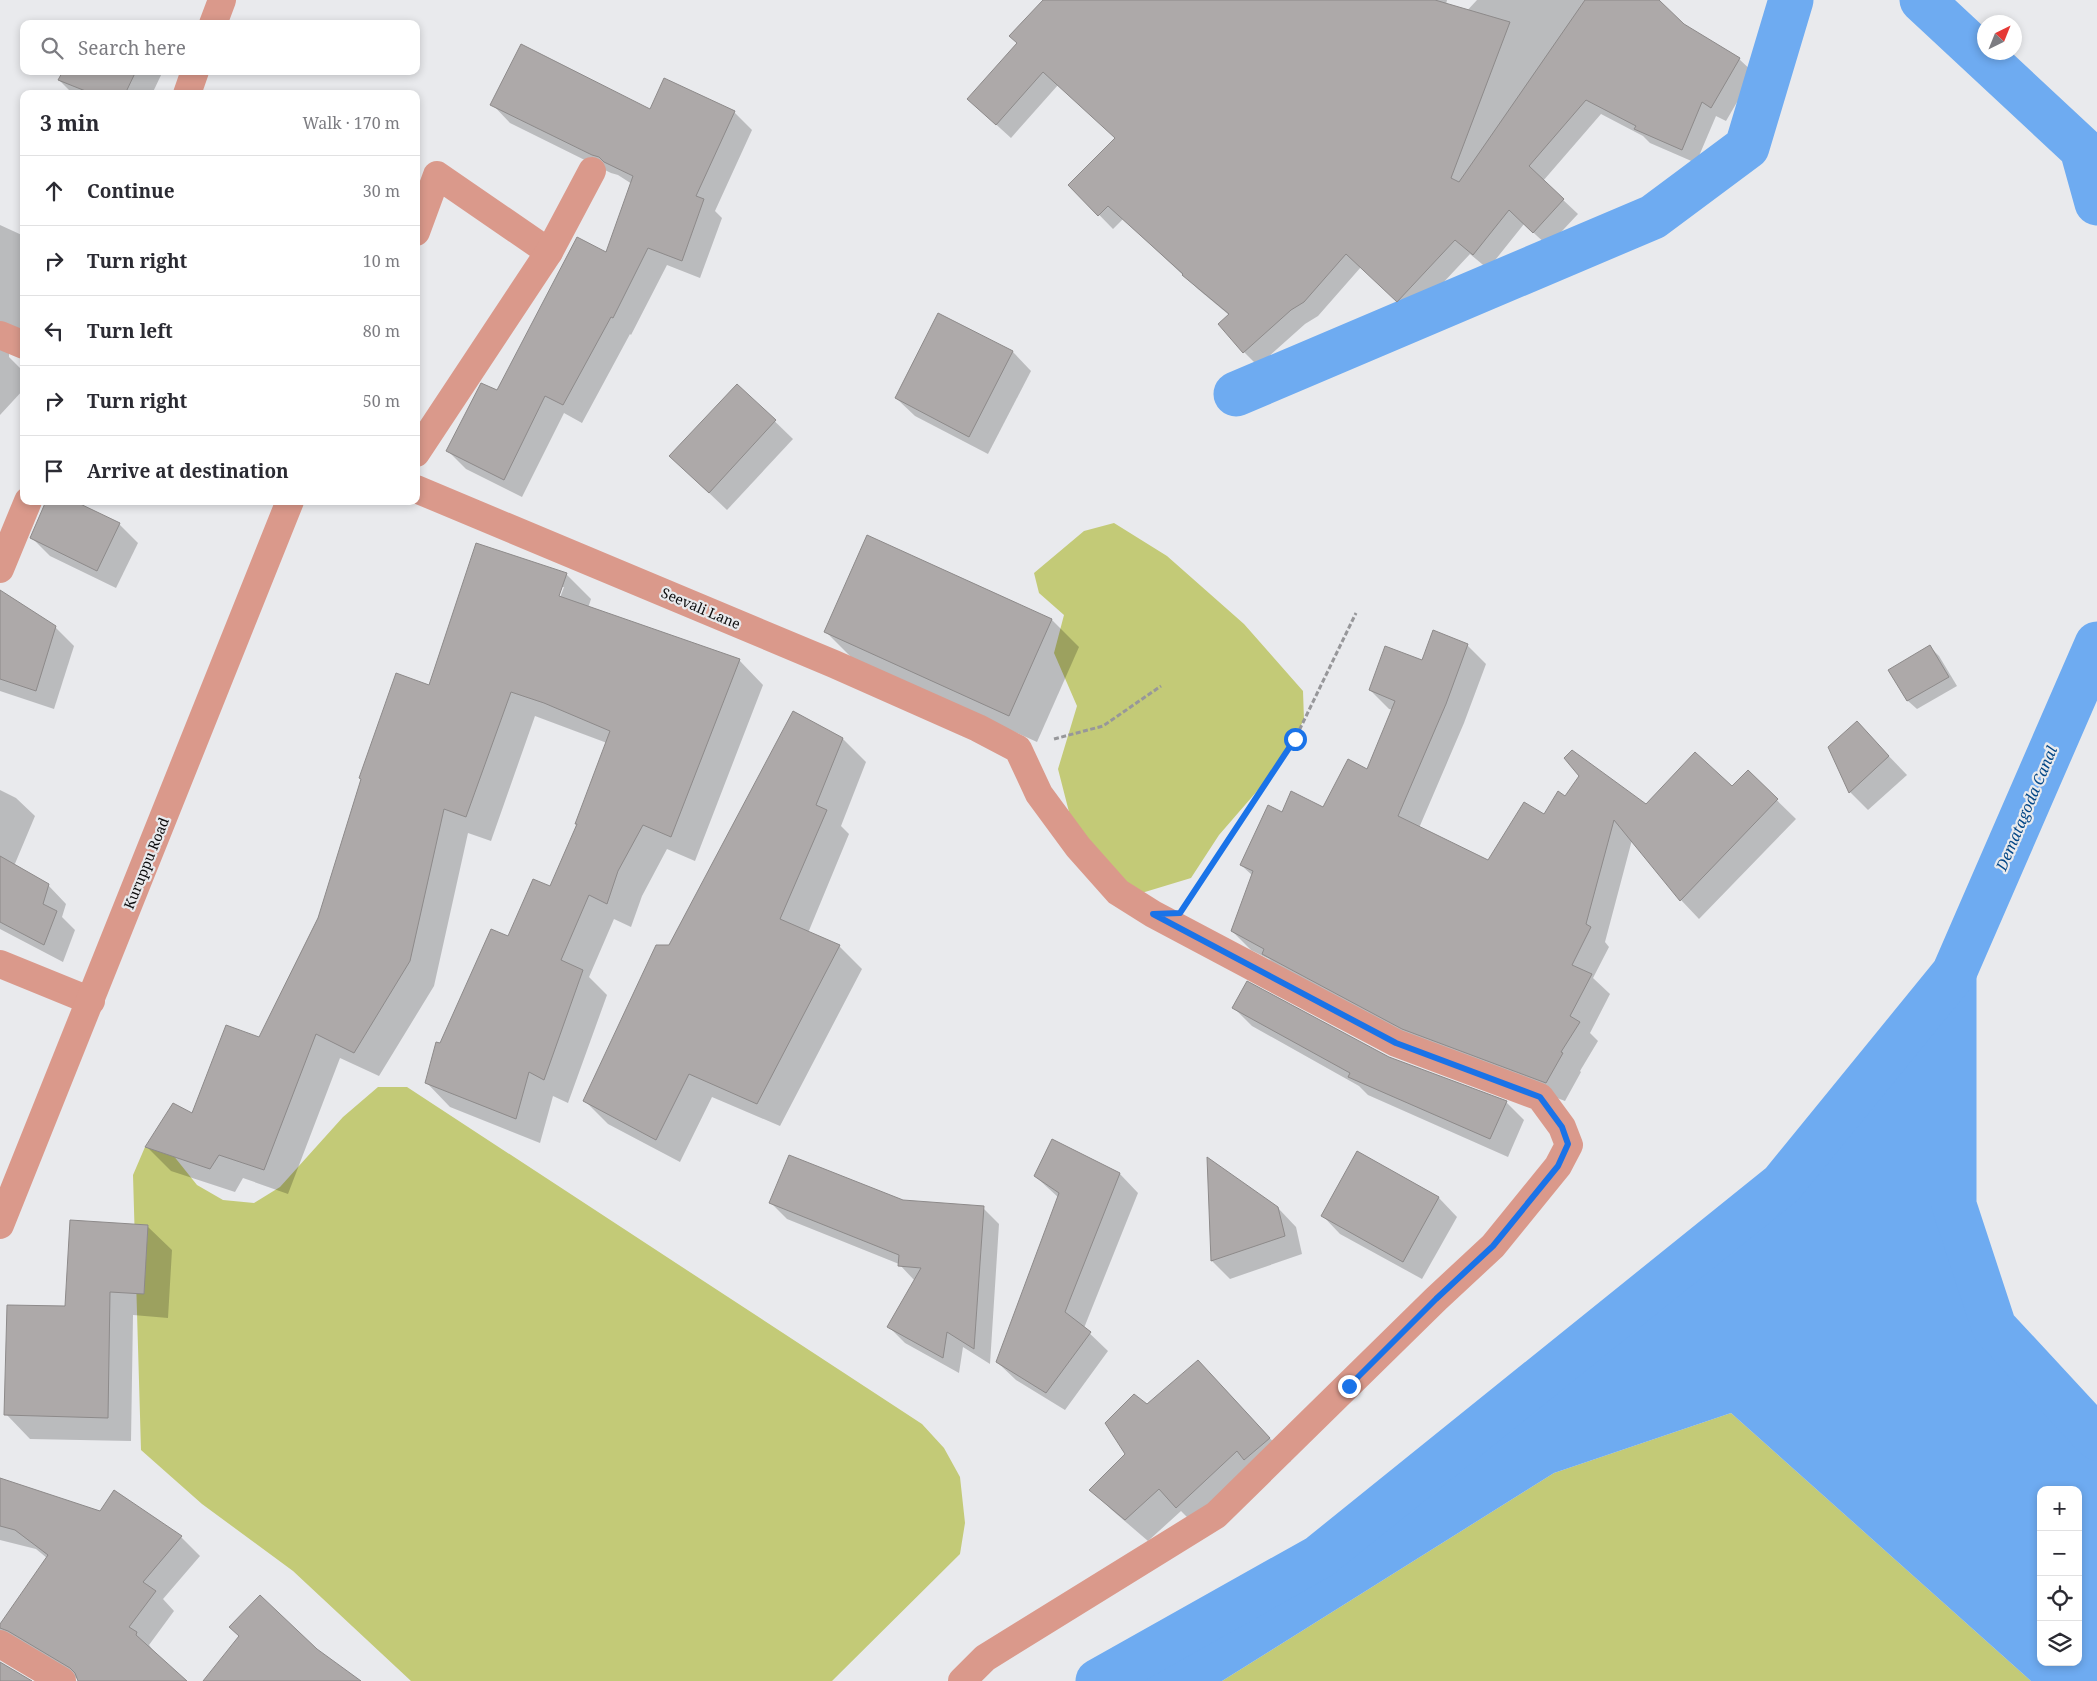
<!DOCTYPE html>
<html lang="en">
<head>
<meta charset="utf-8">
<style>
	:root { --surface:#fff; --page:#f2f2f3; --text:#2b2b33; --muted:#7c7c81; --line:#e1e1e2 }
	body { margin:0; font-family:"Noto Serif",serif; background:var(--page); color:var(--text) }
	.controls { position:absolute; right:15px; bottom:15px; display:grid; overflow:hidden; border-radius:10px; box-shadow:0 2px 8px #0003 }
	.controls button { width:45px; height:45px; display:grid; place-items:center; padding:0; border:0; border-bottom:1px solid var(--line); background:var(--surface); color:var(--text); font:25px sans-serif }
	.compass { position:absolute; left:1977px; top:15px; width:45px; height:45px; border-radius:50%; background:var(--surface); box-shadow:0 2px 8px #0003; rotate:43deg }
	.stop { position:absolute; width:15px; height:15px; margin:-11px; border:4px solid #1a73e8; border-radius:50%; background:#fff }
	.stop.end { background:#1a73e8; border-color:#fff; box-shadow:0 1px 5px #0008 }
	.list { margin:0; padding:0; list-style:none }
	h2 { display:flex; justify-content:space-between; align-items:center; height:65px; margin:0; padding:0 20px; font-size:21px }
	h2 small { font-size:16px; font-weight:400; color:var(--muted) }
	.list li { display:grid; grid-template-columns:32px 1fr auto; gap:15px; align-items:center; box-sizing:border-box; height:70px; padding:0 20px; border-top:1px solid var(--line) }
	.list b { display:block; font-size:19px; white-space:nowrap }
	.list em { font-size:16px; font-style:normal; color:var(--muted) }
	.icon { flex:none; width:28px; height:28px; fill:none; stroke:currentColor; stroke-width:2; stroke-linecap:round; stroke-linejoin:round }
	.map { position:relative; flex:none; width:2097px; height:1681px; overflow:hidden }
	.search { position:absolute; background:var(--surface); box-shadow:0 2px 8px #0003; left:20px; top:20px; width:400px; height:55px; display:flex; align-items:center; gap:12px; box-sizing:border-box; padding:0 18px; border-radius:10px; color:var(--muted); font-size:19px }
	.panel { position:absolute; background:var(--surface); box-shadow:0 2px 8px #0003; left:20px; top:90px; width:400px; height:415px; border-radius:10px }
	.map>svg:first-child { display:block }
</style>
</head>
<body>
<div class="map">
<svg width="2097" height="1681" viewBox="0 0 2097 1681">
	<rect width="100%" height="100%" fill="#e9eaed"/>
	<g fill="#c3ca77">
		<path d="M1114,523l53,33 77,68 59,67 1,29 -33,55 -52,60 -28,43 -56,17 -57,-48 -20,-78 19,-63 -23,-53 10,-38 -25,-22 -5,-20 50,-42z"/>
		<path d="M378,1087h29l515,337 22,24 16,29 5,46 -5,31 -128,127h-421l-118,-110 -91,-67 -61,-54 -8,-275 12,-28 24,3 28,35 26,15 31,3 26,-16 63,-70z"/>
		<path d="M1731,1413l300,268h-809l332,-208z"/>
	</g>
	<path fill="#6eabf1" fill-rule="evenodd" d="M1954,973v232l40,122 103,111v243h-66l-300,-268 -177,60 -332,208h-124l221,-124 462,-373zM2041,1490h37v172h-37z"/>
	<g fill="#0003" fill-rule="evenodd">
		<path d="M1053,0h394l-10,43 40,-43h180l26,25 56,34 15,14 -28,48 -10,-5 -20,47 -46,-20 -7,-7 -42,-22 -58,67 35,33 -30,32 -24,-22 -36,45 -18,-15 -57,61 -52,-48 -43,49 -13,8 -47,42 -14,-14 -15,-37 -30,-25 -76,-71 -10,10 -43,-44 47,-47 -59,-53 -47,53 -43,-39 67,-74z"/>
		<path d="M91,20l11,4h-13z"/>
		<path d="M64,71h99l-11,23h-79l-14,-14z"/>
		<path d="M492,104l158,7 84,1 18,18 -37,81 7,7 -22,60 -33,-13 -36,70 -1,-1 -48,89 -18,-10 -42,84 -56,-28 -18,-18 49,-59 109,-139 26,-69 -14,-9 -7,-2 -101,-50z"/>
		<path d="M0,225l24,11v107l-15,10v4l15,15v17l-24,26z"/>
		<path d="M938,314l75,38 18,19 -43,83 -73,-38 -19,-18z"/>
		<path d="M737,385l56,54 -66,71 -38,-36z"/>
		<path d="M119,524l19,19 -22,45 -66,-32 -19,-19z"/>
		<path d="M868,537l184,83 27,27 -42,95 -184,-83 -27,-27z"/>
		<path d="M566,574l25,25 -3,9 151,52 24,25 -68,176 -28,-12 -25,47 -11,31 -17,-8 -25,58 18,18 -39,108 -15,-7 -13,47 -90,-36 -24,-25 15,-37 68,-107 42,-50 27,-63 29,-82 -72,-27 -44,125 -23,-8 -34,153 -55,90 -39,-18 -52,136 -45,-16 -8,14 -64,-21 -24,-24 46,-32 66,-76 171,-352zM561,587h3l-6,16 -2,-1z"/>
		<path d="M0,616l55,11 19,19 -20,63 -54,-18z"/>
		<path d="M1467,645l19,19 -22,59 -45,105 70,34 77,-65 81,9 85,-18 16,-16 48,47 -97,100 -18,-19 -49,-60 -27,102 4,5 -16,31 17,16 -20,39 8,8 -18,30 1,1 -16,29 -142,-54 -141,-74 -13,-14 -18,-9 -19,-19 21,-55 -12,-11 41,-52 42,-5 44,-37 25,-61 -4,-1 -19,-19 53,-29z"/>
		<path d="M1930,647l9,9 18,30 -40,23 -9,-8 -18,-31z"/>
		<path d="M794,713l49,26 23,23 -25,64 8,8 -41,99 31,13 23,23 -82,157 -68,-29 -32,65 -72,-38 -23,-23z"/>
		<path d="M1857,723l50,52 -39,35 -18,-18z"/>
		<path d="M0,790l16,8 19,18 -21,50 34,19 18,19 -4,13 13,13 -12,32 -63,-33z"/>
		<path d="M1234,1008l154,50 118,44 18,18 -16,37 -140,-62 -9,-9 -107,-60z"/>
		<path d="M1053,1140l67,34 18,19 -54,135 24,23 -43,59 -49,-30 -19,-18 62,-164 -24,-22z"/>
		<path d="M1357,1153l82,45 18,19 -35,62 -82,-45 -18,-19z"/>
		<path d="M770,1202h132l81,6 16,16 -9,140 -27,-17 -4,26 -54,-30 -16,-16 26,-46 -16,-17 -112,-45z"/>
		<path d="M1278,1208l18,19 6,27 -72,25 -18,-18z"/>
		<path d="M147,1226l25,24 -4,68 -35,-3 -2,126 -101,-2 -24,-25z"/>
		<path d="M1219,1383l72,78 -92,68 -18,-18 -33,30 -35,-30 -22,-21 36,-36 21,-48z"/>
		<path d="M0,1479l181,58 19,19 -37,43 11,12 -25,34 6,8 31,28h-105l-81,-50v-5l47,-68 -11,-9 -36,-9z"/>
	</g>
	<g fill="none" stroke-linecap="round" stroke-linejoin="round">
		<g stroke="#6eabf1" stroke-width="45">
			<path d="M1922,0l160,149 15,54"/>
			<path d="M1236,394l417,-177 94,-70 44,-147"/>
			<path d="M1954,973v232l40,122 103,111"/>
			<path d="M1098,1681l221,-124 463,-373 172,-211 143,-329"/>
		</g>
	</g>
	<g fill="#ada9a9" stroke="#8d8a8a">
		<path d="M1043,0h392l75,22 -59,156 8,4 126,-182h74l25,24 56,34 -29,50 -9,-6 -20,48 -48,-21 2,-3 -50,-26 -57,66 35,33 -31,34 -24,-23 -36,45 -18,-15 -58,62 -51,-48 -42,48 -13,8 -48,43 -25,-29 11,-10 -47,-39 1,-1 -75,-68 -10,10 -30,-31 47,-47 -72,-66 -47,53 -29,-26 50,-56 -8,-7z"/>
		<path d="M521,44l129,65 14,-31 71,33 -39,85 8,3 -22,62 -34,-13 -35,70 -2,-1 -48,88 -18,-9 -41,84 -58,-29 35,-68 16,7 80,-153 29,15 27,-76 -29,-14 -5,-5 -7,-2 -102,-50z"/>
		<path d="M63,71h73l-11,23h-32l-35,-14z"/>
		<path d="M938,313l75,38 -44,86 -74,-39z"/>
		<path d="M737,384l39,36 -67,73 -40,-37z"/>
		<path d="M46,501h28l46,22 -23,48 -67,-33z"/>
		<path d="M867,535l185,84 -43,97 -185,-84z"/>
		<path d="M476,543l91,30 -8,23 181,63 -69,178 -28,-12 -25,46 -11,33 -18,-9 -28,65 22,10 -39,110 -15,-8 -13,47 -91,-36 11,-41 4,1 51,-114 17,7 25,-57 17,7 27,-62h-2l35,-93 -66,-28 -33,-11 -45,125 -22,-8 -34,152 -56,92 -38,-19 -52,136 -45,-15 -9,14 -65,-22 28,-44 19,10 34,-88 33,12 59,-119 43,-139 -2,-1 37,-105 33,12z"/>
		<path d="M0,590l56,36 -20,65 -36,-12z"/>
		<path d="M1433,630l35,14 -22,60 -48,112 90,44 36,-58 20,12 14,-23 7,5 14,-20 -15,-18 8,-8 74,54 49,-52 37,34 16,-16 30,29 -98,102 -66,-81 -28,104 5,3 -19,38 20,9 -22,42 10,6 -19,30 2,1 -17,30 -144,-54 -140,-75 2,-5 -33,-18 22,-60 -13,-6 28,-60 14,7 9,-21 32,16 25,-48 19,10 28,-68 -26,-11 16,-44 37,14z"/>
		<path d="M1930,645l19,32 -42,24 -19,-31z"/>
		<path d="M793,711l50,27 -27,67 11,5 -47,109 60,26 -83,159 -68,-30 -33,66 -73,-39 73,-156h13z"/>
		<path d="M1857,721l32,35 -40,37 -21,-46z"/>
		<path d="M0,856l49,28 -6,20 14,7 -13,34 -44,-23z"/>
		<path d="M1247,981l142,76 118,44 -17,38 -142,-62 2,-4 -118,-65z"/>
		<path d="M1052,1139l68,34 -55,139 26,20 -45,61 -50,-31 63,-169 -25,-17z"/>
		<path d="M1357,1151l82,46 -36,65 -82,-46z"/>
		<path d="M789,1155l114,45 81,6 -10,143 -27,-17 -4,26 -56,-31 34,-59 -23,-2 1,-11 -130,-52z"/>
		<path d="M1207,1157l71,50 7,29 -74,25z"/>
		<path d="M70,1220l78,5 -4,69 -34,-2 -2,126 -104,-3 3,-110 58,1z"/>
		<path d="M1198,1360l72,78 -26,22 -7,-9 -61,57 -17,-19 -34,31 -36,-30 36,-36 -20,-31 29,-29 13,10z"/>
		<path d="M0,1478l100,33 14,-21 68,46 -39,46 13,9 -27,36 8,5 -1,3 51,46h-109l-3,-8 -5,-5 -62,-37 -8,-3v-4l48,-69 -33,-25 -15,-4z"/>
		<path d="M260,1595l57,54 44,32h-158l36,-45 -10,-9z"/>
		<path d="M0,1662l32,19h-32z"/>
	</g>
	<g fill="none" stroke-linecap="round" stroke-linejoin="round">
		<g stroke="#97979a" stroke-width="3" stroke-dasharray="5 2.5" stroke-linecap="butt">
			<path d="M1054,739l49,-13 58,-40"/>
			<path d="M1193,893l102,-154 61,-126"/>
		</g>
		<g stroke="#da998b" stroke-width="28">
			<path d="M213,24l9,-24"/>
			<path d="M187,94l8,-23"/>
			<path d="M416,232l21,-57 112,77"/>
			<path d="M0,335l24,10"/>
			<path d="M416,453l133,-201 43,-81"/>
			<path d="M416,489l418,175 144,64 40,21 21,45 39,53 40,45 35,22 243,129 144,54 22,30 7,18 -11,21 -65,80 -57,53 -220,216 -231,143 -23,23"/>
			<path d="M0,569l28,-68"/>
			<path d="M0,964l91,37"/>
			<path d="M0,1225l290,-724"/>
			<path d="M0,1644l62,37"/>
		</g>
	</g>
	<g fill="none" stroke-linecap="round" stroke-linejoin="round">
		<path stroke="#1a73e8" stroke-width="6" d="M1295,739l-115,174 -27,1 243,129 144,54 22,30 6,17 -10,22 -65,80 -57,53 -87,87"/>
	</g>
	<g text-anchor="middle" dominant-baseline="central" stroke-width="4.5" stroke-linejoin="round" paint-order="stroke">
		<g font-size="14" fill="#0c0c0d" stroke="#e9eaed">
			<text transform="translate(701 608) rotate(23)">Seevali Lane</text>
			<text transform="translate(146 863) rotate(-68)">Kuruppu Road</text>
		</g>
		<g font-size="15" font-style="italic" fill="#044887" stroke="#e9eaed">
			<text transform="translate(2026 808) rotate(-67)">Dematagoda Canal</text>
		</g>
	</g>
</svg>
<div class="controls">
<button>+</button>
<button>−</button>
<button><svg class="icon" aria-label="locate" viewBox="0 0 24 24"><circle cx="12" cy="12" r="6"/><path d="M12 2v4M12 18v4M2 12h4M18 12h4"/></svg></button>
<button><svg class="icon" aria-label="layers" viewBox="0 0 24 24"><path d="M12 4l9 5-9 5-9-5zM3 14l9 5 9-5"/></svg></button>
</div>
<svg class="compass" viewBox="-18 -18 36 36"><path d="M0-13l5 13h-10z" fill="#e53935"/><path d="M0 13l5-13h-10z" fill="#7c7c81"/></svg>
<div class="stop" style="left:1295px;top:739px"></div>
<div class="stop end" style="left:1349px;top:1386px"></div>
<div class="search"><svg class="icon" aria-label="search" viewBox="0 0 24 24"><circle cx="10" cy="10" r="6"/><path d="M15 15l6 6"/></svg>Search here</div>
<section class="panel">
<h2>3 min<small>Walk · 170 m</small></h2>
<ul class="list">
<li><svg class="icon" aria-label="ahead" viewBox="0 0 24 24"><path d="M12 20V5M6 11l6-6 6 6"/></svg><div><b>Continue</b></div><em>30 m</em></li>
<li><svg class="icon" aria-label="right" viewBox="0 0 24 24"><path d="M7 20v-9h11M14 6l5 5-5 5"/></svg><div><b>Turn right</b></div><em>10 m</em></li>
<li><svg class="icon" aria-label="left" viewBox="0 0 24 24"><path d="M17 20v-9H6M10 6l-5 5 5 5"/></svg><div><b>Turn left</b></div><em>80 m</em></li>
<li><svg class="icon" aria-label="right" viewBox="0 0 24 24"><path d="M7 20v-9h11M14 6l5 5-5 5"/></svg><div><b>Turn right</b></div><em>50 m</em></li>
<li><svg class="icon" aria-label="arrive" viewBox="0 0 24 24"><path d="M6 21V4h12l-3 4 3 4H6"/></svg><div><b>Arrive at destination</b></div></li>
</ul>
</section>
</div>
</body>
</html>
